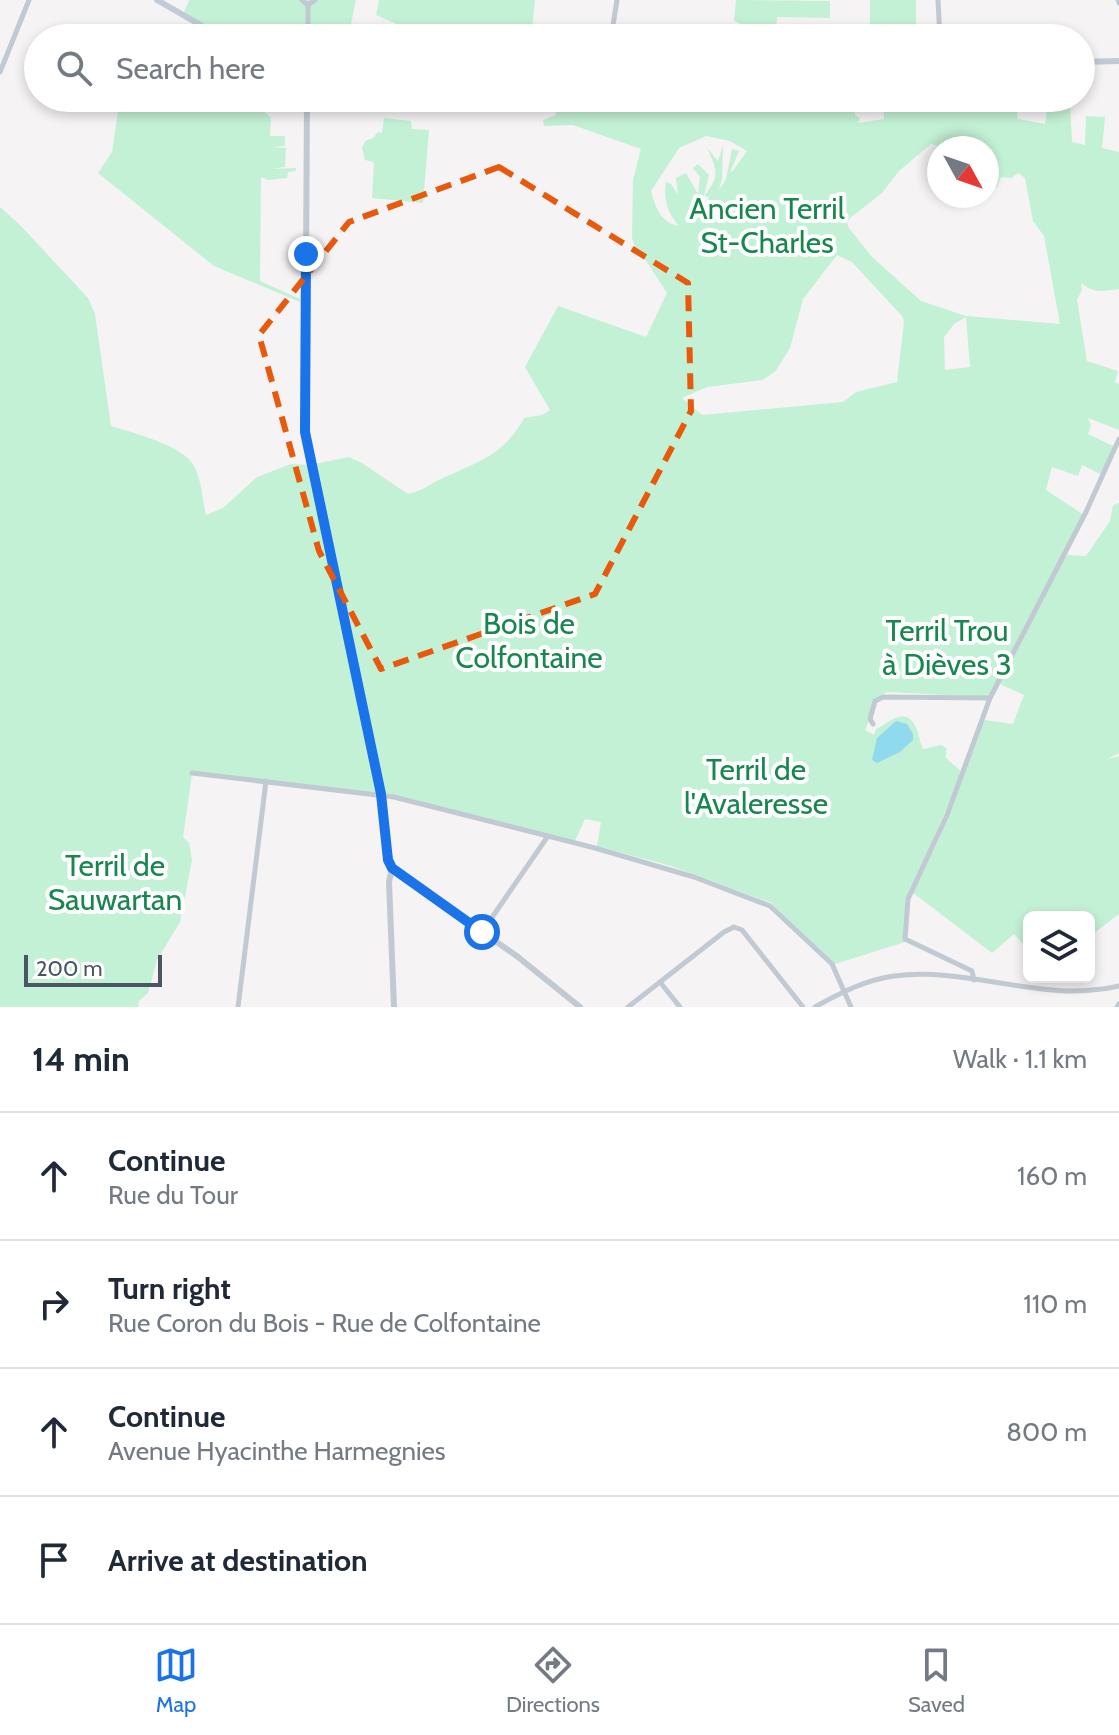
<!DOCTYPE html>
<html lang="en">
<head>
<meta charset="utf-8">
<style>
	:root { --surface:#fff; --page:#f6f6f7; --text:#1f2937; --muted:#747a83; --line:#e0e1e3; --accent:#1a73e8 }
	body { margin:0; font-family:Cabin,sans-serif; background:var(--page); color:var(--text) }
	.controls { position:absolute; right:24px; bottom:24px; display:grid; overflow:hidden; border-radius:12px; box-shadow:0 4px 12px #0003 }
	.controls button { width:72px; height:72px; display:grid; place-items:center; padding:0; border:0; border-bottom:2px solid var(--line); background:var(--surface); color:var(--text); font:40px sans-serif }
	.compass { position:absolute; left:927px; top:136px; width:72px; height:72px; border-radius:50%; background:var(--surface); box-shadow:0 4px 12px #0003; rotate:130deg }
	.scale { position:absolute; left:24px; bottom:20px; width:138px; box-sizing:border-box; padding-left:8px; border:4px solid #4a5661; border-top:0; font-size:22px; line-height:28px; white-space:nowrap; color:#4a5661; -webkit-text-stroke:6px #fff; paint-order:stroke }
	.stop { position:absolute; width:24px; height:24px; margin:-18px; border:6px solid #1a73e8; border-radius:50%; background:#fff }
	.stop.end { background:#1a73e8; border-color:#fff; box-shadow:0 2px 8px #0008 }
	.list { margin:0; padding:0; list-style:none }
	h2 { display:flex; justify-content:space-between; align-items:center; height:104px; margin:0; padding:0 32px; font-size:34px }
	h2 small { font-size:26px; font-weight:400; color:var(--muted) }
	.list li { display:grid; grid-template-columns:52px 1fr auto; gap:24px; align-items:center; box-sizing:border-box; height:128px; padding:0 32px; border-top:2px solid var(--line) }
	.list b { display:block; font-size:30px; white-space:nowrap }
	.list p { margin:0; font-size:26px; white-space:nowrap; color:var(--muted) }
	.list em { font-size:26px; font-style:normal; color:var(--muted) }
	.icon { flex:none; width:44px; height:44px; fill:none; stroke:currentColor; stroke-width:2; stroke-linecap:round; stroke-linejoin:round }
	.map { position:relative; flex:none; width:1119px; height:1007px; overflow:hidden }
	.search { position:absolute; background:var(--surface); box-shadow:0 4px 12px #0003; left:24px; right:24px; top:24px; height:88px; display:flex; align-items:center; gap:20px; box-sizing:border-box; padding:0 28px; border-radius:44px; color:var(--muted); font-size:30px }
	.sheet { height:616px; background:var(--surface) }
	nav { display:flex; justify-content:space-around; align-items:center; box-sizing:border-box; height:112px; border-top:2px solid var(--line); background:var(--surface); font-size:22px; color:var(--muted) }
	nav a { display:grid; justify-items:center; gap:4px }
	nav .on { color:var(--accent) }
	.map>svg:first-child { display:block }
</style>
</head>
<body>
<div class="map">
<svg width="1119" height="1007" viewBox="0 0 1119 1007">
	<rect width="100%" height="100%" fill="#f5f3f3"/>
	<g fill="#c3f1d5" fill-rule="evenodd">
		<path d="M189,0h167l-8,38h-125l-40,-23z"/>
		<path d="M379,0h156l-4,38h-130v-12l-25,-11z"/>
		<path d="M736,0l94,1v17l-53,-1 -1,11 -15,-1 -11,5 -9,-8 -7,-3z"/>
		<path d="M870,0h46v38h-29l-1,-11h-16z"/>
		<path d="M120,98h124l17,10 10,10 -1,18h15v10l-15,1 16,1 -1,19 -15,2 26,-1v3l-8,1 -1,6 -19,2 -7,-3 -1,104 40,18v3l-86,-36 -116,-93 14,-21z"/>
		<path d="M556,98h27v11l7,-4 22,6 2,-13h37l27,6 3,-6h79l15,10 75,-6 4,4 1,9 5,3 -2,5 26,-4 -1,-21h98l-11,14 8,-1 15,-13h22l3,21 27,5 3,-22 22,1 2,39 13,3 1,-29 19,1 -3,31 17,4v137c-16,2 -25,5 -38,-6l1,7 -5,10 10,61 31,10 -3,11 4,2v46l-31,-12 3,7 -3,9 27,13 -13,28 -20,-10 -4,11 -26,-9 -6,23 35,23 2,3 -93,181 -103,-5 -8,5 -14,33 9,5 2,-6c8,-3 15,-11 23,-12 18,-4 19,21 24,32l18,-4 5,3v10l16,14 -55,129 -2,41 -73,23 -61,-62 -100,-37 -74,-20 4,-24 -16,-3 -10,22 -179,-46 -204,-21 -9,63 6,6 3,17 -12,62 -23,38 -9,33 -9,8 -1,6h-138v-800l20,18 68,73 7,16 16,112c22,7 72,19 83,40 8,15 8,33 12,49l17,-7 34,-31 34,-13 19,1 39,-8 13,6 46,31c14,-3 22,-10 35,-16 36,-17 61,-23 81,-60l18,-3 8,-5 -25,-43 33,-61 88,31 21,-44 -20,-31 -11,-13 -4,-11 1,-58 8,-31 -68,-24 -29,1 -1,-6 13,-5zM706,136l24,5 17,10 -15,21 -1,-2 8,-19 -7,-2 -6,30 -7,11 3,-11 1,-34 -5,16 -11,-13c10,21 13,28 -2,47l4,3 -3,6 -5,3 8,-32 -11,-11 -5,4 7,9 -2,17 -12,-21 -10,5 2,17 -7,-11 -5,-2c-3,17 2,32 13,44 -18,-3 -23,-17 -28,-35l28,-43zM931,144l17,4h39v42l10,-3 4,-10 10,1 7,-5 7,5 8,43 11,15 16,88 -94,-8 -45,-15 -49,-44 -23,-29 -2,-5 3,-5 32,-25 17,-22zM837,255l15,7 50,54 2,6 -7,60 -41,10 -13,10 -141,13 -20,-17 25,-11 55,-7 13,-8 15,-24 13,-49zM966,317l4,50 -25,3 -1,-33 10,-13z"/>
		<path d="M384,118l27,3 1,8 17,1 -6,73 -51,-5 2,-36 -9,-2 -3,-12 3,-7 8,-3 5,-6 4,1z"/>
		<path d="M1119,503v250l-13,7 13,-4v158l-30,23v-20h-60v34l-15,-17 -22,19 -80,-61 27,-53 45,-119 29,4 11,-29 -24,-11 65,-129 21,1 24,-35 3,-16z"/>
	</g>
	<path fill="#90daee" d="M896,721l11,3 6,10v6l-13,12 -23,11 -5,-3 5,-22z"/>
	<g fill="none" stroke-linecap="round" stroke-linejoin="round">
		<g stroke="#c1cad2" stroke-width="5">
			<path d="M302,0l6,5"/>
			<path d="M938,0l2,38"/>
			<path d="M1118,0l1,3"/>
			<path d="M308,5l7,-5"/>
			<path d="M308,38v-33"/>
			<path d="M611,38l6,-38"/>
			<path d="M0,72l29,-72"/>
			<path d="M873,724l-3,-5 5,-18 8,-4 107,1"/>
			<path d="M192,773l202,24 201,51 99,29 76,29 62,58 19,43"/>
			<path d="M482,932l66,-96"/>
			<path d="M974,980l-2,-9 -67,-32 3,-40 39,-84 43,-117 96,-186 33,-73"/>
			<path d="M660,982l20,25"/>
			<path d="M238,1007l28,-226"/>
			<path d="M628,1007l96,-75 10,-5 8,3 61,77"/>
			<path d="M815,1007c25,-14 50,-27 79,-31 75,-10 149,28 225,10"/>
			<path d="M1117,1007l2,-3"/>
		</g>
		<g stroke="#c1cad2" stroke-width="6">
			<path d="M307,98l-2,334 76,362 7,66 4,8 -3,14 5,125"/>
			<path d="M392,868l126,89 62,50"/>
		</g>
		<g stroke="#c1cbd6" stroke-width="6">
			<path d="M157,0l66,38"/>
			<path d="M1081,62l38,-1"/>
		</g>
	</g>
	<g fill="none" stroke-linecap="round" stroke-linejoin="round">
		<path stroke="#1a73e8" stroke-width="10" d="M306,254l-1,178 76,362 7,66 4,8 90,64"/>
	</g>
	<path fill="none" stroke="#e8590c" stroke-width="6" stroke-dasharray="16 10" stroke-linejoin="round" d="M499,167l189,116 3,128 -96,183 -214,75 -62,-118 -60,-216 90,-113z"/>
	<g text-anchor="middle" dominant-baseline="central" stroke-width="8" stroke-linejoin="round" paint-order="stroke">
		<g font-size="30" fill="#17864f" stroke="#fff">
			<text x="767" y="208">Ancien Terril<tspan x="767" dy="34">St-Charles</tspan></text>
			<text x="529" y="623">Bois de<tspan x="529" dy="34">Colfontaine</tspan></text>
			<text x="947" y="630">Terril Trou<tspan x="947" dy="34">à Dièves 3</tspan></text>
			<text x="756" y="769">Terril de<tspan x="756" dy="34">l'Avaleresse</tspan></text>
			<text x="115" y="865">Terril de<tspan x="115" dy="34">Sauwartan</tspan></text>
		</g>
	</g>
</svg>
<div class="controls">
<button><svg class="icon" aria-label="layers" viewBox="0 0 24 24"><path d="M12 4l9 5-9 5-9-5zM3 14l9 5 9-5"/></svg></button>
</div>
<svg class="compass" viewBox="-18 -18 36 36"><path d="M0-13l5 13h-10z" fill="#e53935"/><path d="M0 13l5-13h-10z" fill="#747a83"/></svg>
<div class="scale">200 m</div>
<div class="stop" style="left:482px;top:932px"></div>
<div class="stop end" style="left:306px;top:254px"></div>
<div class="search"><svg class="icon" aria-label="search" viewBox="0 0 24 24"><circle cx="10" cy="10" r="6"/><path d="M15 15l6 6"/></svg>Search here</div>
</div>
<section class="sheet">
<h2>14 min<small>Walk · 1.1 km</small></h2>
<ul class="list">
<li><svg class="icon" aria-label="ahead" viewBox="0 0 24 24"><path d="M12 20V5M6 11l6-6 6 6"/></svg><div><b>Continue</b><p>Rue du Tour</p></div><em>160 m</em></li>
<li><svg class="icon" aria-label="right" viewBox="0 0 24 24"><path d="M7 20v-9h11M14 6l5 5-5 5"/></svg><div><b>Turn right</b><p>Rue Coron du Bois - Rue de Colfontaine</p></div><em>110 m</em></li>
<li><svg class="icon" aria-label="ahead" viewBox="0 0 24 24"><path d="M12 20V5M6 11l6-6 6 6"/></svg><div><b>Continue</b><p>Avenue Hyacinthe Harmegnies</p></div><em>800 m</em></li>
<li><svg class="icon" aria-label="arrive" viewBox="0 0 24 24"><path d="M6 21V4h12l-3 4 3 4H6"/></svg><div><b>Arrive at destination</b></div></li>
</ul>
</section>
<nav>
<a class="on"><svg class="icon" aria-label="map" viewBox="0 0 24 24"><path d="M3 6l6-2 6 2 6-2v14l-6 2-6-2-6 2zM9 4v14M15 6v14"/></svg>Map</a>
<a><svg class="icon" aria-label="directions" viewBox="0 0 24 24"><path d="M12 3l9 9-9 9-9-9zM9 14v-3h6M13 9l2 2-2 2"/></svg>Directions</a>
<a><svg class="icon" aria-label="saved" viewBox="0 0 24 24"><path d="M7 4h10v16l-5-4-5 4z"/></svg>Saved</a>
</nav>
</body>
</html>
